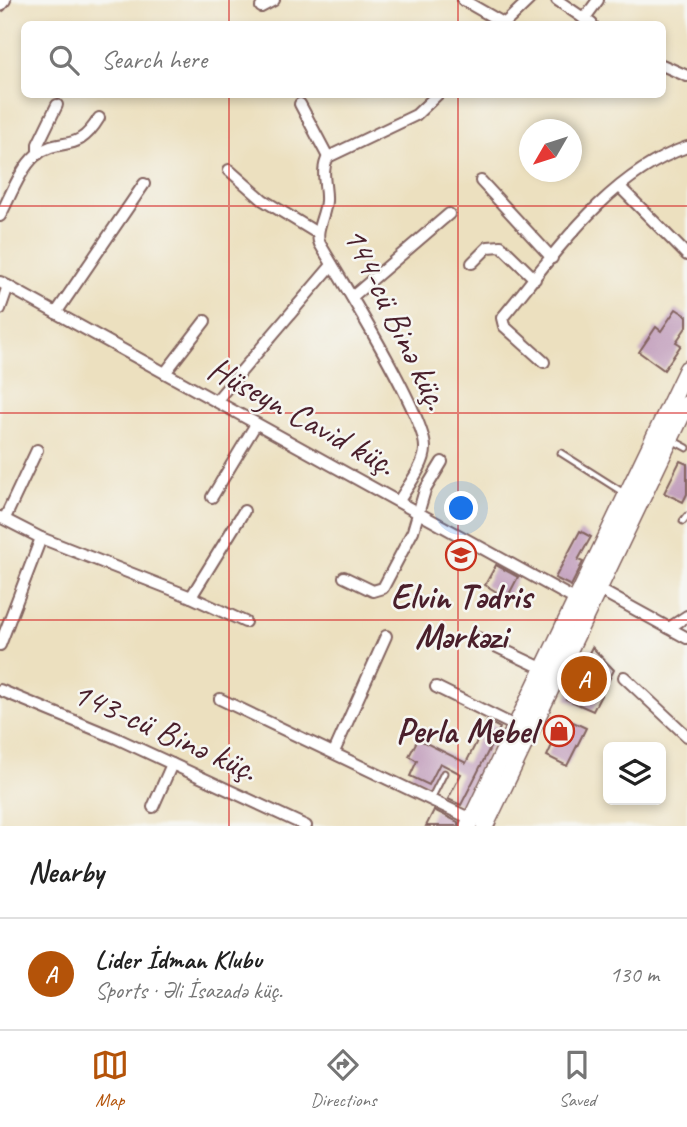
<!DOCTYPE html>
<html lang="en">
<head>
<meta charset="utf-8">
<style>
	:root { --surface:#fff; --page:#f6f6f6; --text:#222; --muted:#767676; --line:#e0e0e0; --accent:#b45309 }
	body { margin:0; font-family:Caveat,sans-serif; background:var(--page); color:var(--text) }
	.controls { position:absolute; right:21px; bottom:21px; display:grid; overflow:hidden; border-radius:10px; box-shadow:0 4px 10px #0003 }
	.controls button { width:63px; height:63px; display:grid; place-items:center; padding:0; border:0; border-bottom:2px solid var(--line); background:var(--surface); color:var(--text); font:35px sans-serif }
	.compass { position:absolute; left:519px; top:119px; width:63px; height:63px; border-radius:50%; background:var(--surface); box-shadow:0 4px 10px #0003; rotate:231deg }
	.you { position:absolute; left:462px; top:509px; width:24px; height:24px; margin:-18px; border:5px solid #fff; border-radius:50%; background:#1a73e8; box-shadow:0 0 0 10px #1a73e833 }
	.badge { display:grid; place-items:center; width:46px; height:46px; border-radius:50%; background:var(--accent); color:#fff; font-size:23px; font-weight:700 }
	.pin { position:absolute; translate:-50% -50%; border:4px solid #fff; box-shadow:0 2px 7px #0006 }
	.list { margin:0; padding:0; list-style:none }
	h2 { display:flex; justify-content:space-between; align-items:center; height:91px; margin:0; padding:0 28px; font-size:30px }
	h2 small { font-size:23px; font-weight:400; color:var(--muted) }
	.list li { display:grid; grid-template-columns:46px 1fr auto; gap:21px; align-items:center; box-sizing:border-box; height:112px; padding:0 28px; border-top:2px solid var(--line) }
	.list b { display:block; font-size:26px; white-space:nowrap }
	.list p { margin:0; font-size:23px; white-space:nowrap; color:var(--muted) }
	.list em { font-size:23px; font-style:normal; color:var(--muted) }
	.icon { flex:none; width:38px; height:38px; fill:none; stroke:currentColor; stroke-width:2; stroke-linecap:round; stroke-linejoin:round }
	.map { position:relative; flex:none; width:687px; height:826px; overflow:hidden }
	.search { position:absolute; background:var(--surface); box-shadow:0 4px 10px #0003; left:21px; right:21px; top:21px; height:77px; display:flex; align-items:center; gap:18px; box-sizing:border-box; padding:0 24px; border-radius:10px; color:var(--muted); font-size:26px }
	.sheet { height:203px; background:var(--surface) }
	nav { display:flex; justify-content:space-around; align-items:center; box-sizing:border-box; height:98px; border-top:2px solid var(--line); background:var(--surface); font-size:19px; color:var(--muted) }
	nav a { display:grid; justify-items:center; gap:4px }
	nav .on { color:var(--accent) }
	.map>svg:first-child { display:block }
</style>
</head>
<body>
<div class="map">
<svg width="687" height="826" viewBox="0 0 687 826">
	<rect width="100%" height="100%" fill="#f6f6f2"/>
	<filter id="ink" filterUnits="userSpaceOnUse"><feTurbulence type="fractalNoise" baseFrequency=".0143" numOctaves="2"/><feDisplacementMap in="SourceGraphic" scale="14" xChannelSelector="R" yChannelSelector="G"/><feConvolveMatrix kernelMatrix="1 2 1 2 8 2 1 2 1" color-interpolation-filters="sRGB"/></filter>
	<filter id="wash" filterUnits="userSpaceOnUse"><feTurbulence type="fractalNoise" baseFrequency=".00686" numOctaves="4" result="noise"/><feDisplacementMap in="SourceGraphic" scale="28" xChannelSelector="R" yChannelSelector="G"/><feGaussianBlur stdDeviation="1.57" result="paint"/><feColorMatrix in="noise" values="0 0 0 0 0 0 0 0 0 0 0 0 0 0 0 0 0 1.4 0 .05"/><feComposite in="paint" operator="in"/></filter>
	<g filter="url(#wash)">
		<rect width="100%" height="100%" fill="#ece0bf"/>
		<g id="blocks">
			<g fill="#bf9ab9">
				<path d="M676,309l11,7v10l-11,16 5,3 -17,25 -25,-18 17,-25 5,4z"/>
				<path d="M680,461l7,3v30l-4,8 -19,-9z"/>
				<path d="M580,531l11,6 -13,23 5,2 -12,24 -16,-8z"/>
				<path d="M496,565l22,12 -11,21 -22,-13z"/>
				<path d="M592,647l22,23 -21,41 -27,-12z"/>
				<path d="M558,715l28,13 -19,38 -20,-10 7,-15 -7,-4z"/>
				<path d="M487,721l13,7 -39,77 -13,-6 13,-25 -21,-11 -11,22 -19,-9 7,-15 -8,-5 9,-17 48,24z"/>
				<path d="M434,810l24,12v4h-32z"/>
			</g>
		</g>
	</g>
	<g filter="url(#ink)">
		<use href="#blocks" fill-opacity="0" stroke="#83635f" stroke-width="2"/>
		<g fill="none" stroke-linecap="round" stroke-linejoin="round">
			<g stroke="#83635f" stroke-width="9">
				<g id="lane">
					<path d="M672,440l15,8"/>
					<path d="M561,453l63,40"/>
					<path d="M683,521l4,-5"/>
					<path d="M431,799l13,-26"/>
				</g>
			</g>
			<g stroke="#83635f" stroke-width="14">
				<g id="street">
					<path d="M463,0l42,24"/>
					<path d="M557,0l35,24"/>
					<path d="M0,6l5,-6"/>
					<path d="M261,7l13,-7"/>
					<path d="M584,19l14,-19"/>
					<path d="M504,24l25,-24"/>
					<path d="M662,65l25,11"/>
					<path d="M300,104l28,53"/>
					<path d="M38,154v-10l19,-39"/>
					<path d="M229,170l34,30 54,33"/>
					<path d="M481,181l71,77"/>
					<path d="M620,187l67,68"/>
					<path d="M0,216c10,-19 20,-47 36,-61 26,-20 40,1 63,-37"/>
					<path d="M472,263l16,-16 13,-1 34,33"/>
					<path d="M0,282l576,318"/>
					<path d="M352,297l97,-83"/>
					<path d="M0,309l8,-23"/>
					<path d="M56,313l88,-129"/>
					<path d="M544,362l-40,-36 -2,-8c52,-63 105,-143 185,-171"/>
					<path d="M165,373l40,-52"/>
					<path d="M216,401l116,-136"/>
					<path d="M212,497l44,-73"/>
					<path d="M399,501c8,-14 26,-36 26,-52 2,-31 -85,-171 -105,-205 -6,-13 5,-28 6,-43 1,-14 -6,-30 2,-44l88,-42 22,-21"/>
					<path d="M0,517l41,21 150,59 54,25"/>
					<path d="M5,518l32,-68"/>
					<path d="M344,577l29,14 10,-3 30,-57 12,-41 17,-28"/>
					<path d="M598,589l89,49"/>
					<path d="M191,597l53,-86"/>
					<path d="M669,628l18,-12"/>
					<path d="M478,638l66,31"/>
					<path d="M0,645l41,-107"/>
					<path d="M624,677l63,59"/>
					<path d="M436,687l79,39"/>
					<path d="M0,690l116,48 190,88"/>
					<path d="M220,699l251,120"/>
					<path d="M334,752l52,-116"/>
					<path d="M153,807l19,-43"/>
				</g>
			</g>
			<g stroke="#83635f" stroke-width="19">
				<g id="secondary">
					<path d="M468,826l219,-457"/>
					<path d="M485,826l202,-422"/>
				</g>
			</g>
			<use href="#lane" stroke="#fff" stroke-width="5"/>
			<use href="#street" stroke="#fff" stroke-width="10"/>
			<use href="#secondary" stroke="#fff" stroke-width="16"/>
		</g>
	</g>
	<path fill="none" stroke="#d62828" stroke-width="2" stroke-opacity="0.55" d="M229,0v24M458,0v24M229,94v732M458,94v732M0,206h687M0,413h687M0,620h687"/>
	<defs>
		<g id="university-ring" transform="scale(1.575)"><circle r="9.5" fill="#f6f6f2" stroke="#c8321e" stroke-width="1.5"/><path d="M0-5L7-2L0 1L-7-2ZM-4 1L0 2.5L4 1V4Q0 6-4 4Z" fill="#c8321e"/></g>
		<g id="shop-ring" transform="scale(1.575)"><circle r="9.5" fill="#f6f6f2" stroke="#c8321e" stroke-width="1.5"/><path d="M-5-2.5h2.3a2.7 3.5 0 0 1 5.4 0H5L5.5 6h-11ZM-1.5-2.5h3a1.5 2.3 0 0 0-3 0Z" fill="#c8321e"/></g>
	</defs>
	<g fill-rule="evenodd">
		<use href="#university-ring" x="461" y="555"/>
		<use href="#shop-ring" x="559" y="731"/>
	</g>
	<g text-anchor="middle" dominant-baseline="central" stroke-width="5" stroke-linejoin="round" paint-order="stroke">
		<g font-size="35" fill="#4a1f2b" stroke="#f6f6f2">
			<text transform="translate(396 318) rotate(64)">144-cü Binə küç.</text>
			<text transform="translate(302 416) rotate(29)">Hüseyn Cavid küç.</text>
			<text transform="translate(165 731) rotate(24)">143-cü Binə küç.</text>
		</g>
		<g font-size="35" font-weight="bold" fill="#4a1f2b" stroke="#f6f6f2">
			<text x="461" y="596">Elvin Tədris<tspan x="461" dy="40">Mərkəzi</tspan></text>
			<text x="536" y="731" text-anchor="end">Perla Mebel</text>
		</g>
	</g>
</svg>
<div class="controls">
<button><svg class="icon" aria-label="layers" viewBox="0 0 24 24"><path d="M12 4l9 5-9 5-9-5zM3 14l9 5 9-5"/></svg></button>
</div>
<svg class="compass" viewBox="-18 -18 36 36"><path d="M0-13l5 13h-10z" fill="#e53935"/><path d="M0 13l5-13h-10z" fill="#767676"/></svg>
<div class="you"></div>
<div class="pin badge" style="left:584px;top:679px">A</div>
<div class="search"><svg class="icon" aria-label="search" viewBox="0 0 24 24"><circle cx="10" cy="10" r="6"/><path d="M15 15l6 6"/></svg>Search here</div>
</div>
<section class="sheet">
<h2>Nearby<small></small></h2>
<ul class="list">
<li><span class="badge">A</span><div><b>Lider İdman Klubu</b><p>Sports · Əli İsazadə küç.</p></div><em>130 m</em></li>
</ul>
</section>
<nav>
<a class="on"><svg class="icon" aria-label="map" viewBox="0 0 24 24"><path d="M3 6l6-2 6 2 6-2v14l-6 2-6-2-6 2zM9 4v14M15 6v14"/></svg>Map</a>
<a><svg class="icon" aria-label="directions" viewBox="0 0 24 24"><path d="M12 3l9 9-9 9-9-9zM9 14v-3h6M13 9l2 2-2 2"/></svg>Directions</a>
<a><svg class="icon" aria-label="saved" viewBox="0 0 24 24"><path d="M7 4h10v16l-5-4-5 4z"/></svg>Saved</a>
</nav>
</body>
</html>
